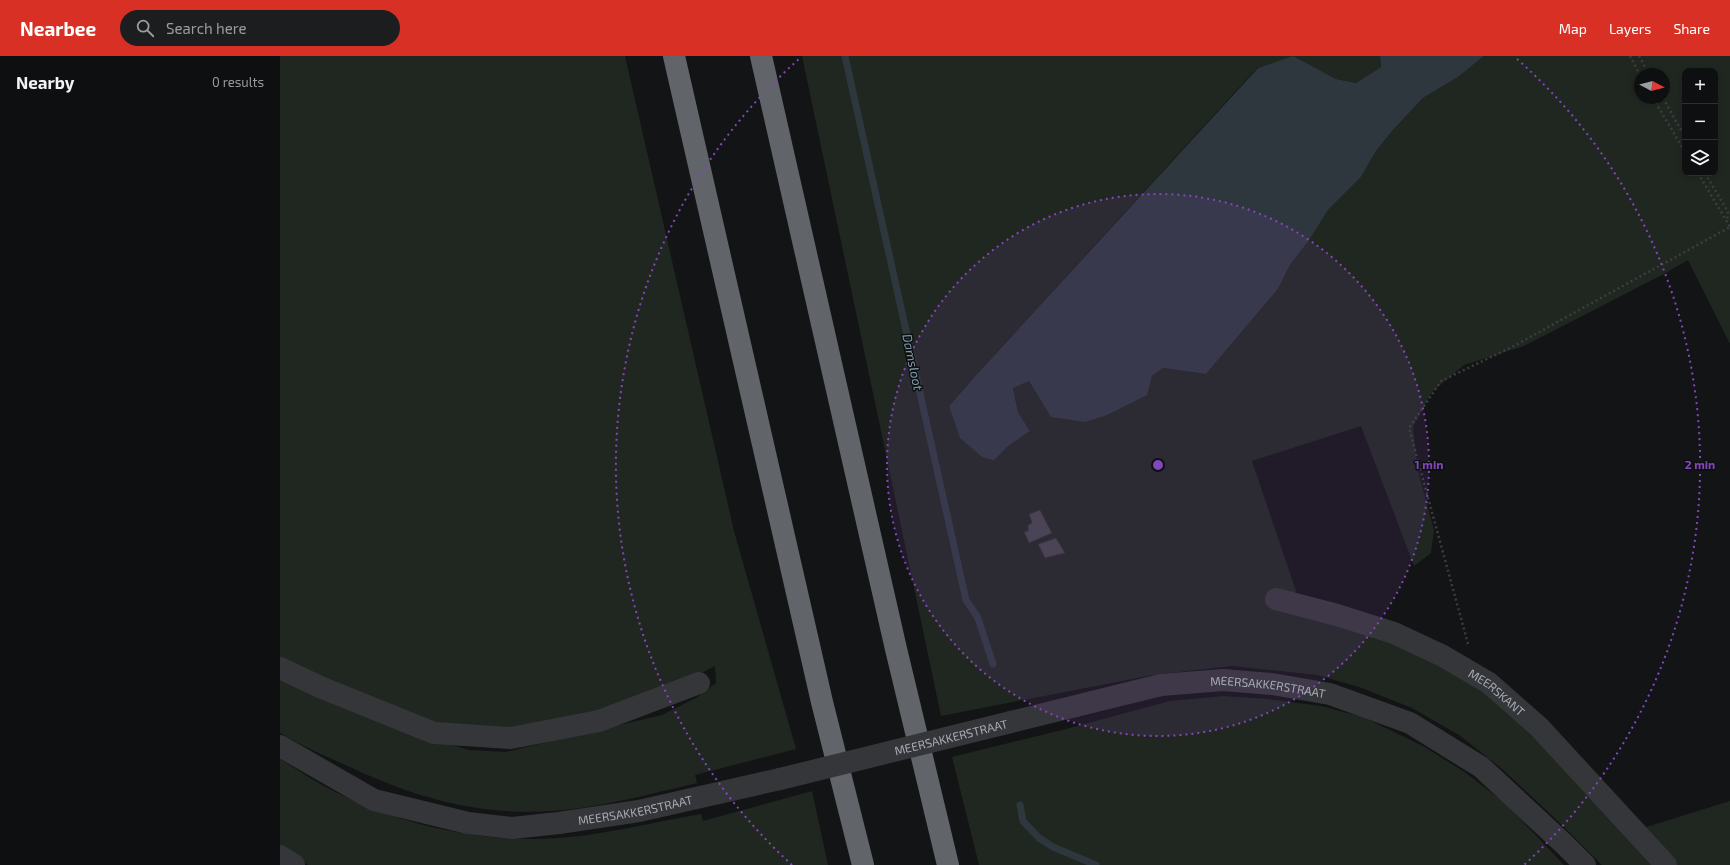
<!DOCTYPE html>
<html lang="en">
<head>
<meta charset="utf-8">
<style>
	:root { --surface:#0e0f10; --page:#1c1d1e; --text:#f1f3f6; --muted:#9b9c9f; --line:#2e2f30; --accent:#d93025 }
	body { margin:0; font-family:"Exo 2",sans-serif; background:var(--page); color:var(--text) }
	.controls { position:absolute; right:12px; top:12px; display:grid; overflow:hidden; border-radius:8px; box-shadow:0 2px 6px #0003 }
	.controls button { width:36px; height:36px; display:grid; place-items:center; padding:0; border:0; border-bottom:1px solid var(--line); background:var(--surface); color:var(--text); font:20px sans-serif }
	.compass { position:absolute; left:1354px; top:12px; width:36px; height:36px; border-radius:50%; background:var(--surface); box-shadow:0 2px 6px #0003; rotate:97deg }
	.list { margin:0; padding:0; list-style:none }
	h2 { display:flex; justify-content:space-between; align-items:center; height:52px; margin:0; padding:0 16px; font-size:17px }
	h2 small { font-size:13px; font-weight:400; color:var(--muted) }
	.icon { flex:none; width:22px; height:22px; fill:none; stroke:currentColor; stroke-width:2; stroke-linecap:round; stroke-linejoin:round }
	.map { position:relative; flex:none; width:1450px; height:809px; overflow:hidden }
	header { display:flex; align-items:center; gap:24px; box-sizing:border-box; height:56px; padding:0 20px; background:var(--accent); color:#fff }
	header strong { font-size:19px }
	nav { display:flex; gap:22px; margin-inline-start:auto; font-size:14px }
	.search { width:280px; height:36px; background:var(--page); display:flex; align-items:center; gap:10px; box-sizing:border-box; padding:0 14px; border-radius:22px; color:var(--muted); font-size:15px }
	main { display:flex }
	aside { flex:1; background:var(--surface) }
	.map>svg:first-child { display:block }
</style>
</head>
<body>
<header>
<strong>Nearbee</strong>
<div class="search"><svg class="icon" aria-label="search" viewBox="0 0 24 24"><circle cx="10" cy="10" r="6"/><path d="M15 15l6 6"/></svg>Search here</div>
<nav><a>Map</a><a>Layers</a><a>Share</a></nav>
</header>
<main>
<aside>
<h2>Nearby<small>0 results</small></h2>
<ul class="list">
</ul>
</aside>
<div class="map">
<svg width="1450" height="809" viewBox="0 0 1450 809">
	<rect width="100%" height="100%" fill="#131415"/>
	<g fill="#202720" fill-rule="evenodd">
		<path d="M0,0h345l109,475 62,218 -101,26 2,8c-47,11 -98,25 -146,28 -78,5 -139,-15 -208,-47 -22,-10 -43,-19 -63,-31v-56l73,35 56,20 60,18 37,2 156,-37 34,-17 20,-15 -1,-17 -46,23 -67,22 -78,20 -94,-7 -150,-64z"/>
		<path d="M522,0h578l1,11 -25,16 -20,-4 -43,-22 -36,11 -279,305 -29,33 45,53 13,-12 23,-16 -12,-19 -5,-25 16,-6 22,35 101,-40 11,-8 43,6 72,-85 12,-24 20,-26 18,-29 33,-33 15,-26 17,-21 30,-32 35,-21 26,-21h246v288l-42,-84 -26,15 -138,71 -60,19 -33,28 -18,34 4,40 17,63 -3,23 -17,13 -53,-140 -109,35 44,130 -11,15 113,36 98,54 159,169h-53l-42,-42 -59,-55 -42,-33 -47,-27 -50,-20 -45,-13 -85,-9 -79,9 -212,41zM1405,15h30v102h-30zM1360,18h24v24h-24z"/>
		<path d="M944,640l45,3 52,7 42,11 60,29 43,27 40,31 58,61h-585l-27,-108 110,-27 108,-29z"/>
		<path d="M0,703c15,9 29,19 44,27 75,41 170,61 255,50 40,-5 81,-15 122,-22l2,7 109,-30 16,74h-520l-28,-20z"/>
		<path d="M1450,745v64h-54l-33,-37z"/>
	</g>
	<path fill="#2e373d" d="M1013,0l43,23 20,4 25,-16 -1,-11h104l-26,21 -35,21 -30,32 -17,21 -15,26 -33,33 -18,29 -20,26 -12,24 -72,85 -43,-6 -11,8 -5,19 -40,20 -22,7 -34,-5 -22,-36 -16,7 5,24 12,19 -23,16 -13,13 -12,-3 -22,-19 -11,-32 29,-33 280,-305z"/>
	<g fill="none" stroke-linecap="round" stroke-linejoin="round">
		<g stroke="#2e373d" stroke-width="7">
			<path d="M565,0l121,544 12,18 15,46"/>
			<path d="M740,749l3,16 16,17 14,9 43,18"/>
		</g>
	</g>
	<g fill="#424448" stroke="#2e2e31">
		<path d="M760,454l12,23 -23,10 -5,-11 4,-1v-6l4,-2 -3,-9z"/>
		<path d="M776,482l9,15 -20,5 -7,-14z"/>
	</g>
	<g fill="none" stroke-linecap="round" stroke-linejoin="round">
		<g stroke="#3b3d40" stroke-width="2.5" stroke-dasharray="2 3" stroke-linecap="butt">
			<path d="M1350,0l10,19"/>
			<path d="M1359,0l10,18"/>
			<path d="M1373,42l32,54"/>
			<path d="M1383,42l22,39"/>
			<path d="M1418,117l32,54"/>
			<path d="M1425,117l23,39 -1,9"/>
			<path d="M1188,588l-59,-216 32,-47 71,-34 218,-120"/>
		</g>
		<g stroke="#35363a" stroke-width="22">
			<path id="s1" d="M996,543l61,16 57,18 49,23 46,27 50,44 127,138"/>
			<path d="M0,612l40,19 114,46 77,5 88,-17 100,-38"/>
			<path id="s2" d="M731,666l150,-37 62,-5 49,4 58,10 80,29 71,44 84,78 20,20"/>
			<path id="s3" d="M0,690l94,54 94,23 44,5 47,-5 80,-12 141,-32"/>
			<path d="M0,800l14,9"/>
		</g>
		<g stroke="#61656a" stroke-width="22">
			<path d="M394,0l148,646 41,163"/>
			<path d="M481,0l135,593 52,216"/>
		</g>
		<path stroke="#35363a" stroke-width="22" id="s4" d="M500,723l231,-57"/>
	</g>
	<circle cx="878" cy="409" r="271" fill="#8446bd" fill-opacity=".12"/>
	<g fill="none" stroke="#8446bd" stroke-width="2" stroke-dasharray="2 4">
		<circle cx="878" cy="409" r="271"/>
		<path d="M512 809A542 542 0 0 1 519 3M1237 3A542 542 0 0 1 1244 809"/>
	</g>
	<g text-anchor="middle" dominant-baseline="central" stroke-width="3" stroke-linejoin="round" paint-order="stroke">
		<g font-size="12" fill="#a6acb4" stroke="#0e0f10">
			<text stroke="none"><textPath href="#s2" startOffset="262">MEERSAKKERSTRAAT</textPath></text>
			<text stroke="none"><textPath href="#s1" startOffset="242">MEERSKANT</textPath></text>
			<text stroke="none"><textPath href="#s4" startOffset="176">MEERSAKKERSTRAAT</textPath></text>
			<text stroke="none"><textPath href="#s3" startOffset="374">MEERSAKKERSTRAAT</textPath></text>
		</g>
		<g font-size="13" font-style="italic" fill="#809dad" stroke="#0e0f10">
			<text transform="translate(633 306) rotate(78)">Damsloot</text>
		</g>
	</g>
	<circle cx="878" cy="409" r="6" fill="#8446bd" stroke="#0e0f10" stroke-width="2"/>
	<g font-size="12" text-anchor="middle" font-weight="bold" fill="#8446bd" stroke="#0e0f10" stroke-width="3" stroke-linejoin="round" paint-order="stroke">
		<text x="1149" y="413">1 min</text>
		<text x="1420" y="413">2 min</text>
	</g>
</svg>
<div class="controls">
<button>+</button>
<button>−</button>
<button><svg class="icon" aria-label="layers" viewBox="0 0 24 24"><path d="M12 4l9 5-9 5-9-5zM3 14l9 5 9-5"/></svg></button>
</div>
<svg class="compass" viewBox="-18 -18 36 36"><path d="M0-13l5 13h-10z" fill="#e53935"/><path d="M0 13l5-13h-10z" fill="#9b9c9f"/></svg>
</div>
</main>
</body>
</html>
